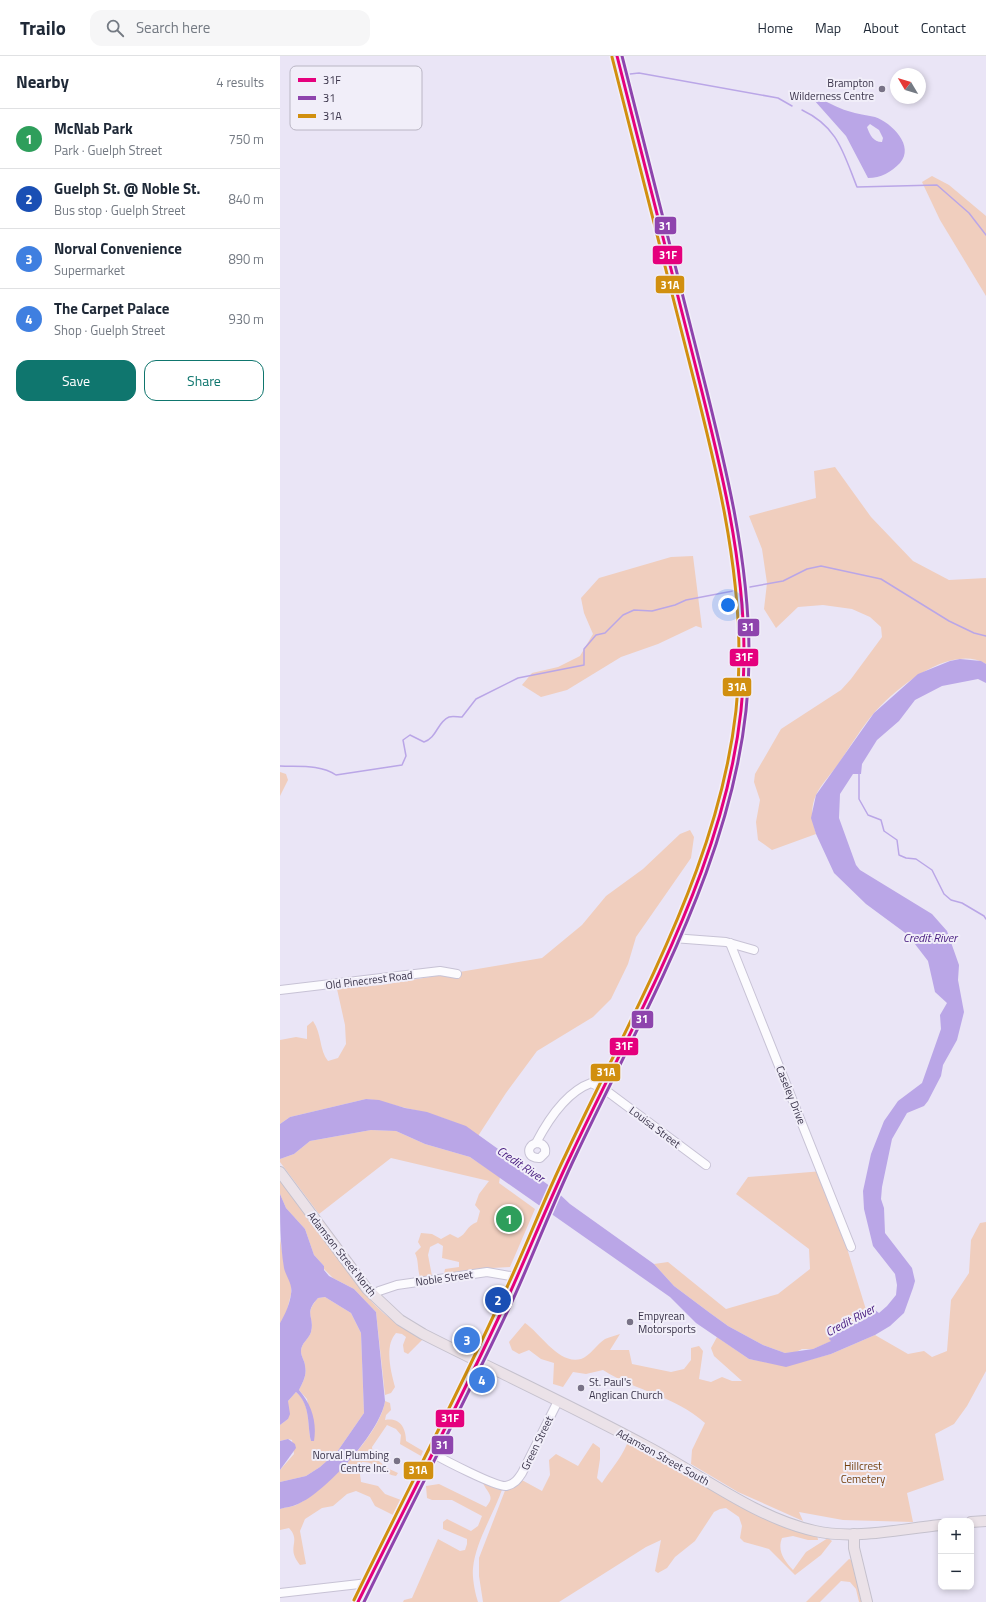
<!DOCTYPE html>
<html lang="en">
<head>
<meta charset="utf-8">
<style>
	:root { --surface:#fff; --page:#f6f6f7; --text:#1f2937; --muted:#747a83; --line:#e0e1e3; --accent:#0f766e }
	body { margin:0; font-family:"Titillium Web",sans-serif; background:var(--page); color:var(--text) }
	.controls { position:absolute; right:12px; bottom:12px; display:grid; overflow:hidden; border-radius:8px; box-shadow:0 2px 6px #0003 }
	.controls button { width:36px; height:36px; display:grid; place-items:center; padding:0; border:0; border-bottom:1px solid var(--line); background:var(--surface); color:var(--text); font:20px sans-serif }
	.compass { position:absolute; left:610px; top:12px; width:36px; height:36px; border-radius:50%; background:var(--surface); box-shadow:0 2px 6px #0003; rotate:308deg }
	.you { position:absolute; left:448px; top:549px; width:14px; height:14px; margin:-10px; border:3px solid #fff; border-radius:50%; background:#1a73e8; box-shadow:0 0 0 6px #1a73e833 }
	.badge { display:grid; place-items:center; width:26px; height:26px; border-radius:50%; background:var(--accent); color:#fff; font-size:13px; font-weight:700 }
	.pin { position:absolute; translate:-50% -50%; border:2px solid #fff; box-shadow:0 1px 4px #0006 }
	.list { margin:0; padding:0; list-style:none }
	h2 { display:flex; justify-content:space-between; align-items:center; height:52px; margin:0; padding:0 16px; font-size:17px }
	h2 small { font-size:13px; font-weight:400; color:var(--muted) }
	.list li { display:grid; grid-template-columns:26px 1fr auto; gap:12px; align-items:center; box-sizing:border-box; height:60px; padding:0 16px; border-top:1px solid var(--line) }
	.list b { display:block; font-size:15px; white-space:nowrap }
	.list p { margin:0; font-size:13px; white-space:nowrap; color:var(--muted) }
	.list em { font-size:13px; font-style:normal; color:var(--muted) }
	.actions { display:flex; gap:8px; padding:12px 16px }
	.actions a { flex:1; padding:9px 0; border:1px solid var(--accent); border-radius:12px; text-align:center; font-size:14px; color:var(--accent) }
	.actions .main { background:var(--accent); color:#fff }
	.icon { flex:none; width:22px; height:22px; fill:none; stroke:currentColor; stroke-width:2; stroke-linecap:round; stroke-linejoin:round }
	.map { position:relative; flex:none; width:706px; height:1546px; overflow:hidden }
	header { display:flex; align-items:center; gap:24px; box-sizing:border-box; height:56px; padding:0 20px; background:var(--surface); border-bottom:1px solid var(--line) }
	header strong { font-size:19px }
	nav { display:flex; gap:22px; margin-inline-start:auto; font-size:14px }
	.search { width:280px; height:36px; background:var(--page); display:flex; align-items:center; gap:10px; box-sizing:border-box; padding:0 14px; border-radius:12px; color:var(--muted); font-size:15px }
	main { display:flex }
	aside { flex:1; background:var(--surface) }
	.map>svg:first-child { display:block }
</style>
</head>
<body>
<header>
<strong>Trailo</strong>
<div class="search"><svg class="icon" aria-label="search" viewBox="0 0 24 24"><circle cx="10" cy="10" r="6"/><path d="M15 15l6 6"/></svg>Search here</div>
<nav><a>Home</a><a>Map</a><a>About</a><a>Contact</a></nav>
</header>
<main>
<aside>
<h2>Nearby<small>4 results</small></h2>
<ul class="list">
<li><span class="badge" style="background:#2e9e5b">1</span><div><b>McNab Park</b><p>Park · Guelph Street</p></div><em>750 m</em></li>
<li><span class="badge" style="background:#1a4fb4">2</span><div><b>Guelph St. @ Noble St.</b><p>Bus stop · Guelph Street</p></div><em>840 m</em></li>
<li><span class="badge" style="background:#3f7fe0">3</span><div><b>Norval Convenience</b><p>Supermarket</p></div><em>890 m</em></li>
<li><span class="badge" style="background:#3f7fe0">4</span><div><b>The Carpet Palace</b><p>Shop · Guelph Street</p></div><em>930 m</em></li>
</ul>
<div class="actions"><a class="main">Save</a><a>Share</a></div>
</aside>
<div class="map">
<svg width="706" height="1546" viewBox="0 0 706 1546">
	<rect width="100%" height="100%" fill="#eae5f6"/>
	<g fill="#f0cebe">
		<path d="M652,120l17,9 37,31v80l-46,-76 -18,-38z"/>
		<path d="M555,411l36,50 42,44 36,19 37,-2v86c-35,-21 -90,24 -112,49 -13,15 -24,34 -35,50 -7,10 -18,21 -23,32 -6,13 -4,26 0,39l-44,16 -14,-10 -2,-18 4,-22 -6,-18 1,-8 26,-45 60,-39 10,-11 31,-42 -1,-10 -11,-10 -18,-8 -29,-4 -25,2 -22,21 -12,-19 3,-26 -5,-34 -13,-33 67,-18 -2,-27z"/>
		<path d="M413,500l9,72 -6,-2 -38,18 -37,13 -54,33 -26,7 -19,-12 10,-12 26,-6 22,-11 13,-22 -9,-21 -3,-15 18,-20 72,-21z"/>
		<path d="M0,716l6,2 2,6 -8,16z"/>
		<path d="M410,774l4,7 -3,21 -55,79 -8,27 -17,35 -18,18 -56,34 -31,42 -28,43c-21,-16 -46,-22 -72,-28 -14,-3 -26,-8 -40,-9l-76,18 -10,7v-84l16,-3 11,2v-13l6,-5c9,13 6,29 15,40l10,-3 8,-14 -1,-19 -8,-36 45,-4 160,-27 40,-33 24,-29 37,-27 37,-35z"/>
		<path d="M91,1074l25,1 29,13 45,13 30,20 -1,6 36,26 -25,58 -36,2 -30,5 1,-5 14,-2v-5l-17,-4 1,-12 -5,-3 -8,4 -2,8 4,21 -9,2 -3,-1c-3,-9 -1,-16 -5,-24l6,-6 -3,-5 3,-9 11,1 9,5 9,-5 8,4c9,-4 8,-12 19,-16l3,-11 -5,-6 4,-11 10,-13 -98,-23 -72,56 -39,-52v-3l14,-5 16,-13z"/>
		<path d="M543,1115l45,145 -20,12 -18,8 2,5 -19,8h-11l-6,3 -11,1 -22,-8 -35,-19 -18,-13 -36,-27 -20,-22 14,-2 58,47 52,-15 32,-25 -1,-20 -73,-55 12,-17z"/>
		<path d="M0,1123l92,123c15,16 32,27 51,37l-15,15 -4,-2 -1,-7 3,-8 -4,-3 -6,-1c-12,13 -5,39 -1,54l-4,6 -6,2 -9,-83 -22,-23 -21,-11 -9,-9v-3l-10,-11 -9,-26 -19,-21 -6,-14z"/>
		<path d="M706,1166v149l-19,35 -13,18 -19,10 9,46 -37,13 6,29 -70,-2 -44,-8 4,9 -65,-29 -47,-28 1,-14 13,-27c-32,-28 -67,-31 -102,-53l-17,4 -13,-2 -10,15 -10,-3 1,-21 -13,-4 -12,-9 -10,4 -7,-4 -3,-8 16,-19c16,11 34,42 56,36 9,-3 16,-15 24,-20 4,-2 10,-3 15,-5l-10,16h19l3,14 39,8 13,-3 7,-9v-12l8,-2 4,5 -4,28 12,3 11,-5 10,4h10l-28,-25 -3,-8 6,-11 32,22 37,7 45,-12 44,-19 33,19 16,-3 8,6 15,-6 4,-51 18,-27 2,-33 9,-17z"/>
		<path d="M0,1183l5,30 6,12v13l-5,20 -6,9z"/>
		<path d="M45,1241l26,16 10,20 3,80 -27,39 -17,15 -14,9 -26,6v-12l14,-16 -2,-14 -4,-1 -8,2v-16l8,-6v-18l8,-9c15,12 11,33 15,49h3l-7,-42 -8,-9c4,-8 8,-15 6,-24 0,-5 -4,-9 -4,-15 0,-8 8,-12 10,-19 4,-16 -8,-17 7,-34z"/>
		<path d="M105,1345l5,2 1,7 -5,5 -1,5c15,-3 21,8 21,21l17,10 -2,5 -21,-12 1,-9 -5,-6 -9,-4 -15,22 1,9 14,12 11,5 -2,3c-13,-2 -20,-15 -34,-14l-3,5 2,15 17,4 7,8 16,6 -8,15 -18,-9 -5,-9 -14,-6 -9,3 -14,12 -11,2 -17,11 -5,12 6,33 -6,1c-15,-18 2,-23 -11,-37l-9,2v-21c6,-2 13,-2 18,-5 28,-14 83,-71 87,-103z"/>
		<path d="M313,1387l7,5v11l-3,19 5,5c9,-14 18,-23 25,-39l12,4 178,87 1,5h-10l-15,-4 -11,2c-5,13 2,22 11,32l13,-18 22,-14 4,3 -11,14 -26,20 -26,-26 -25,-7 -4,-4 2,-12 -3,-9 -13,-9 -6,1 -6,3 -19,29 -20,16 -8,11 -9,5 -3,-2 6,-31 -15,7 -87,55h-76l-4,-26v-18l27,-70 14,-9 22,12 8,-16 -1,-15 7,-6 22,12z"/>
		<path d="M202,1424l21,7c-9,27 -27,53 -30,81 -1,10 2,25 5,34h-75l1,-2 8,-2 26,-59 22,12 5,-1 2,-6v-5l-24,-10v-7l4,-3 24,12 7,-5 4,-10 -30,-16h-20l-5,-2 -1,-12 13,-2 47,23c11,-12 -1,-15 -4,-27z"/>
		<path d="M569,1503l3,1 10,42h-3l-3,-13 -6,-7 -9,-1 -21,21h-14z"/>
	</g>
	<g fill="#baa6e7" fill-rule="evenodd">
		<path d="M535,40c11,5 22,12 33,15 9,3 19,4 27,6 17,6 40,29 25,46 -9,9 -19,15 -32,15l-22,-42 -32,-36zM590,68l9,6 4,8 -1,4c-9,0 -12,-7 -15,-15z"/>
		<path d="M680,603l21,2 5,3v19l-8,-4 -36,7 -27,14 -16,21 -22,19 -15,24 -1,10h-8l-13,20 -1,24 17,47 4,5 72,44 15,17 12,34 -1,15 6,32 -7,28 -14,25 -2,11 -13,25 -4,5 -17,7 -15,26 -10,48 -1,12 3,9 1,25 27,35 3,13 -2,7 -9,25 -14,13 -15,9 -44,19 -45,13 -37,-8 -53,-36 -26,-26 -200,-140 -45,-13 -29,-13 -25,-1 -61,11 -16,13 -14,5v-35l10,-7 76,-18 13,1 26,8 22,4 39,14 88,63 16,15 84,60 20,22 36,27 18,13 35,19 22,8 28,-4 18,-8 -2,-2 1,-3 18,-8 27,-18 4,3 8,-7 9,-11 1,-10 -2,-11 -22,-28 -9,-37 -1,-18 8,-37 13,-33 14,-20 24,-18 19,-54 -1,-14 7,-12 -12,-11 -7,-31 -20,-26 -42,-31 -32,-31 -18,-39 -5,-16 5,-23 58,-82 44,-39 32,-13z"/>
		<path d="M0,1138l6,14 19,21 9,26 10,11v4l5,6 25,13 22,23 9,89c-4,30 -60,92 -87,103 -6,3 -12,3 -18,5v-27l26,-6 14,-9 17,-15 27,-39 -3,-80 -10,-20 -26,-16 -7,1c-15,16 -3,18 -7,34 -2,7 -10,11 -10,19 0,6 4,10 4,15 2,9 -2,16 -6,24 13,15 18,32 15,51h-3c-4,-16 0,-36 -15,-49l-8,9 2,13 -2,5 -8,6v-102c5,-8 10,-20 11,-29 2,-10 -5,-17 -7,-26 -4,-25 -4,-49 -4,-74z"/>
		<path d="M8,1383l7,5 1,4 -16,22v-29z"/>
	</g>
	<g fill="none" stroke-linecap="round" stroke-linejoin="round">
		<g stroke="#baa6e7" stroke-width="1.5">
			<path d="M350,18l9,-1 139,25 14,8"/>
			<path d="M522,54c36,17 41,42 55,77l80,-2 32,28 17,22"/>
			<path d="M470,531l33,-6 24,-12 14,-3 60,13 68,42 25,12 12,3"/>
			<path d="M0,710c18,1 40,-2 56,9l66,-10 4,-9 -3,-16 7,-5 14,7c13,-4 13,-20 25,-25 3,-1 9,0 13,0l14,-18 42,-21 66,-13v-16l12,-14 9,-2 18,-18 11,-5 18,1 23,-6 11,-5 47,-9"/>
			<path d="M579,716v27l9,16 13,5 3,11 13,9 2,15 7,3 10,1 16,11 12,24 7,6 11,3 22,13 2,3"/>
		</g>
		<g stroke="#c7c2d5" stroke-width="10">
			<g id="minor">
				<path d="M393,882l53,4 28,8"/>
				<path d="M450,887l121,304"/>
				<path d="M0,934l160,-19 17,3"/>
				<path d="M256,1087c7,0 10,4 9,10l-5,5c-12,1 -15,-11 -4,-15 12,-23 30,-51 55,-60l13,6 102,76"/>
				<path d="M93,1239l6,-4 18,-6 90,-13 29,5"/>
				<path d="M152,1397c12,7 64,34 74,33 9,-2 12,-7 16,-13l36,-72"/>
				<path d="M0,1537l88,-10"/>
			</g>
		</g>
		<g stroke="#c5c1cd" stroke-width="12">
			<g id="major">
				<path d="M0,1116l87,117 33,31 23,14c75,38 151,73 225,113 53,28 108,71 167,84 40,9 85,-2 126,-6"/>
				<path d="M691,1466l15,-1"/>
				<path d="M574,1478v14l13,54"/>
				<path d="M78,1546c46,-94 94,-187 139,-281 23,-47 41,-96 63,-144 42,-90 88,-177 126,-269 32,-79 58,-161 58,-248 1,-108 -28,-212 -54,-316 -24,-96 -48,-192 -73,-288"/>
			</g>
		</g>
		<use href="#minor" stroke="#fcfbfe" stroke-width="8"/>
		<use href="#major" stroke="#ebe2e8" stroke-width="10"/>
		<g stroke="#f1eef9" stroke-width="6">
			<path id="bus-1" d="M78,1546c49,-99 100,-196 146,-296 23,-50 43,-101 67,-151 72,-154 172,-319 173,-495 1,-107 -28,-212 -54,-316 -24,-96 -48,-192 -73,-288"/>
		</g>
		<g stroke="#f1eef9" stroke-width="6">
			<path id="bus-2" d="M84,1546c48,-99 99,-196 146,-296 23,-50 42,-101 66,-151 73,-155 172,-319 173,-495 1,-107 -28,-212 -54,-316 -24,-96 -48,-192 -73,-288"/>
		</g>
		<g stroke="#f1eef9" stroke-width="6">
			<path id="bus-3" d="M74,1544c48,-99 99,-196 145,-296 24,-49 43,-101 67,-150 72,-154 172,-319 173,-494 1,-107 -28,-212 -54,-315 -24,-96 -48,-192 -73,-288"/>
		</g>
		<use href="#bus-1" stroke="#e5007d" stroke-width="3"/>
		<use href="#bus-2" stroke="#8e44ad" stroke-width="3"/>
		<use href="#bus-3" stroke="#d18f0f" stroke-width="3"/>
	</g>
	<g fill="#787286" stroke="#f1eef9" stroke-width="1.5">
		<circle cx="602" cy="33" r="4"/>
		<circle cx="350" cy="1266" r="4"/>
		<circle cx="301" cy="1332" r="4"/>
		<circle cx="117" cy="1405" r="4"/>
	</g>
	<g text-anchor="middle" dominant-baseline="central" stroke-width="4" stroke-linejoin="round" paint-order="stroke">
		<g font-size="11" fill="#3a344a" stroke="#f1eef9" text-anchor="end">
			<text x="594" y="27">Brampton<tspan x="594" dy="13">Wilderness Centre</tspan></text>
			<text x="358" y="1260" text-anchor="start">Empyrean<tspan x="358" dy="13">Motorsports</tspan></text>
			<text x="309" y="1326" text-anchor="start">St. Paul's<tspan x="309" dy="13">Anglican Church</tspan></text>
			<text x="109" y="1399">Norval Plumbing<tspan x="109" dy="13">Centre Inc.</tspan></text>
		</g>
		<g font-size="11" fill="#3a344a" stroke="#f1eef9">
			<text transform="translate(89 924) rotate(-7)">Old Pinecrest Road</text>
			<text transform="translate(511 1039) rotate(68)">Caseley Drive</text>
			<text transform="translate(375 1071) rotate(37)">Louisa Street</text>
			<text transform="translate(62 1198) rotate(52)">Adamson Street North</text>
			<text transform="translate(164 1222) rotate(-8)">Noble Street</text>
			<text transform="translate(257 1387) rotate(-64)">Green Street</text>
			<text transform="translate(383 1401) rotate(29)">Adamson Street South</text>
		</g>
		<g font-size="11" fill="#733f0d" stroke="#f1eef9">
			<text x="583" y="1410">Hillcrest<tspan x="583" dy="13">Cemetery</tspan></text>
		</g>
		<g font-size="12" font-style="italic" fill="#471b7f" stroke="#f1eef9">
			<text x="650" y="881">Credit River</text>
			<text transform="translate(241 1108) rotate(34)">Credit River</text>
			<text transform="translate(570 1264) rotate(-28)">Credit River</text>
		</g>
	</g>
	<rect x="10" y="10" width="132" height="64" rx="6" fill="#f1eef9" stroke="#bab6c4" stroke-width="1"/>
	<rect x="18" y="22" width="18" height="4" fill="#e5007d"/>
	<rect x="18" y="40" width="18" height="4" fill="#8e44ad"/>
	<rect x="18" y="58" width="18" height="4" fill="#d18f0f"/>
	<g font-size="11" fill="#3a344a">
		<text x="43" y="28">31F</text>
		<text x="43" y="46">31</text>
		<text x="43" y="64">31A</text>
	</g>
	<g stroke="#f1eef9" stroke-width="1.5">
		<rect x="374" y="160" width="23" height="19" rx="4" fill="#8e44ad"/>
		<rect x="372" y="189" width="31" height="20" rx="4" fill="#e5007d"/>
		<rect x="375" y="219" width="30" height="19" rx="4" fill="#d18f0f"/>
		<rect x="457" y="562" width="23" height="19" rx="4" fill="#8e44ad"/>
		<rect x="449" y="592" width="30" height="19" rx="4" fill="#e5007d"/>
		<rect x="442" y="621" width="30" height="20" rx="4" fill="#d18f0f"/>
		<rect x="351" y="954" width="23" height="19" rx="4" fill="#8e44ad"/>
		<rect x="329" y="981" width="30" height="19" rx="4" fill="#e5007d"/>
		<rect x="310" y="1007" width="31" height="19" rx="4" fill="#d18f0f"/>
		<rect x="155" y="1353" width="30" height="19" rx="4" fill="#e5007d"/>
		<rect x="151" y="1379" width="23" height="20" rx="4" fill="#8e44ad"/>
		<rect x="123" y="1405" width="31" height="19" rx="4" fill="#d18f0f"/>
	</g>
	<g font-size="11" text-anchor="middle" font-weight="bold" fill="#fff">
		<text x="385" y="174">31</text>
		<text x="388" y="203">31F</text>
		<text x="390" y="233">31A</text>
		<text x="468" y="575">31</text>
		<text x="464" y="605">31F</text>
		<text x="457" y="635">31A</text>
		<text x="362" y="967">31</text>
		<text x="344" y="994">31F</text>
		<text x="326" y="1020">31A</text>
		<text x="170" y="1366">31F</text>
		<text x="162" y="1393">31</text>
		<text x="138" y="1418">31A</text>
	</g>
</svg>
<div class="controls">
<button>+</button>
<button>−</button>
</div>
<svg class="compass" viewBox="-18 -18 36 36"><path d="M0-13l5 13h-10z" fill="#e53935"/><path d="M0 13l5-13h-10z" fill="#747a83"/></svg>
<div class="you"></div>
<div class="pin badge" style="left:229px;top:1163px;background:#2e9e5b">1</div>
<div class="pin badge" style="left:218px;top:1244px;background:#1a4fb4">2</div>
<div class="pin badge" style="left:187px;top:1284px;background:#3f7fe0">3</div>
<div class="pin badge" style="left:202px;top:1324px;background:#3f7fe0">4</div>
</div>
</main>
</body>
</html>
